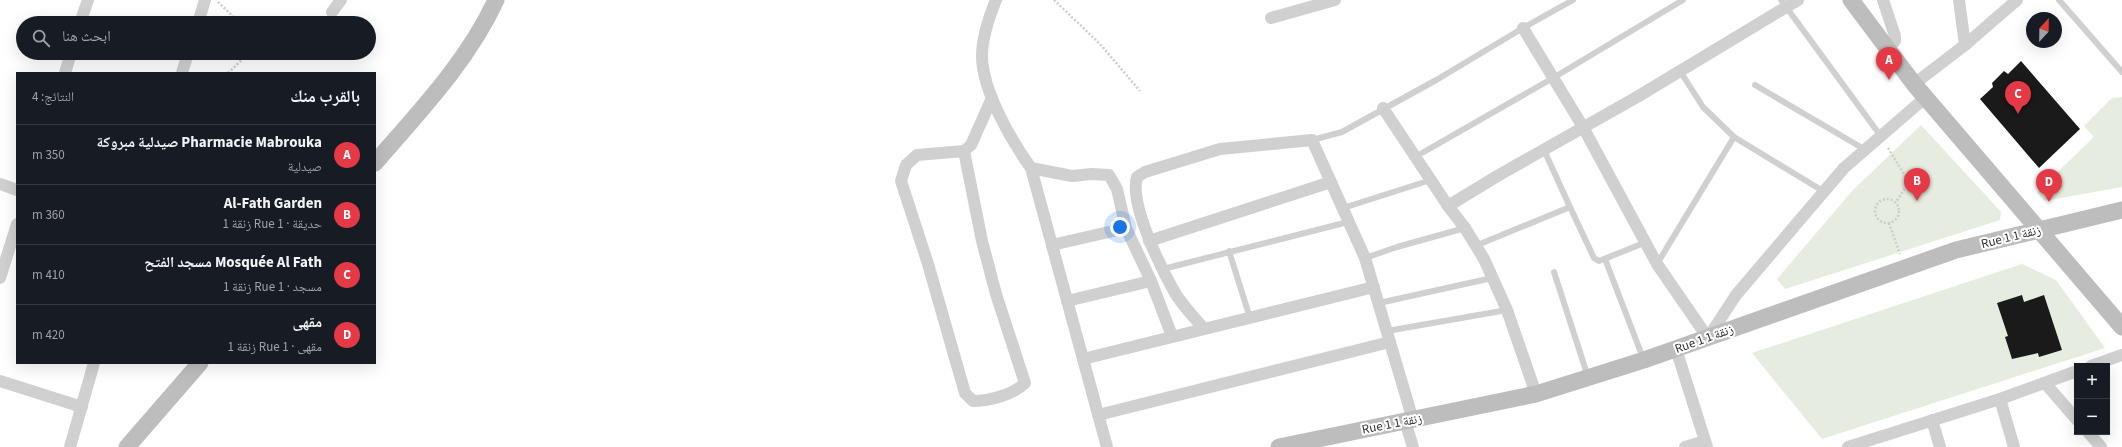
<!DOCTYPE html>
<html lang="ar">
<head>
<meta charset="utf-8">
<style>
	:root { --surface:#171b24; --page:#242831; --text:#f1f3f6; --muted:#9ea1a6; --line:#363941; --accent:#e63946 }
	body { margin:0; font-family:"Source Sans 3","Noto Naskh Arabic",sans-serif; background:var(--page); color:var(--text); direction:rtl }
	.controls { position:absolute; right:12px; bottom:12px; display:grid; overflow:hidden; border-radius:0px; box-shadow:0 4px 16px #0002 }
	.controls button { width:36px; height:36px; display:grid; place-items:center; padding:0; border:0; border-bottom:1px solid var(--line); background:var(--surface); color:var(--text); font:20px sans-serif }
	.compass { position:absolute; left:2026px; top:12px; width:36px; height:36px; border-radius:50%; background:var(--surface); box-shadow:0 4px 16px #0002; rotate:22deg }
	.you { position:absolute; left:1120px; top:227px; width:14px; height:14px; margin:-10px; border:3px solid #fff; border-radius:50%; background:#1a73e8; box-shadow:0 0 0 6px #1a73e833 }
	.badge { display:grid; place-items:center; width:26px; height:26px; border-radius:50%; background:var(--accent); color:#fff; font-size:13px; font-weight:700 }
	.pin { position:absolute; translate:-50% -33px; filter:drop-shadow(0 1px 2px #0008) }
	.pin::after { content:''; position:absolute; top:21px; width:14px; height:12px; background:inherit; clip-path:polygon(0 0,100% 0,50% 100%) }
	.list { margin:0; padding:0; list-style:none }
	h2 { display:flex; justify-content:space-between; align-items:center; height:52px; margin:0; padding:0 16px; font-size:17px }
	h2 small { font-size:13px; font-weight:400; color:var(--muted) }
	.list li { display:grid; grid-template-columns:26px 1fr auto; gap:12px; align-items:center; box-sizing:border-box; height:60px; padding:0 16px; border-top:1px solid var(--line) }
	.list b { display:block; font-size:15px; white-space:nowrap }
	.list p { margin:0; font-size:13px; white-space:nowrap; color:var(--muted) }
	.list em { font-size:13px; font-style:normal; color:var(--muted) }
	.icon { flex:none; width:22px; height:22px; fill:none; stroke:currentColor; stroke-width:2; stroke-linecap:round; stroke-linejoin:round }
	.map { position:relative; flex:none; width:2122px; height:447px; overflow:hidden; direction:ltr }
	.search { position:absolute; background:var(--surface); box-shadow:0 4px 16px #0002; left:16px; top:16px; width:360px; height:44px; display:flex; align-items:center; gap:10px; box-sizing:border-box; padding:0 14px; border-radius:22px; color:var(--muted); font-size:15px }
	.panel { position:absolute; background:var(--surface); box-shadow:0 4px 16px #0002; left:16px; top:72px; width:360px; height:292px; border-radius:0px; direction:rtl }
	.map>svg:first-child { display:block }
</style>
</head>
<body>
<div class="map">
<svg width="2122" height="447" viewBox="0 0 2122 447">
	<rect width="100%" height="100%" fill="#fff"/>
	<g fill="#e6ecdf">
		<path d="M2122,97v90l-78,14 -7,-9 57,-55 -10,-11 28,-28z"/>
		<path d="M1921,125l80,87 -1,8 -215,69 -8,-10 76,-89z"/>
		<path d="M2022,264l34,16 49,68 -283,91 -70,-86z"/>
	</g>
	<g fill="#1a1a1a">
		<path d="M2021,61l59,68 -41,39 -59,-69 13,-12 -1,-4 12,-12 4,3z"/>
		<path d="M2022,295l2,7 20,-7 18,55 -23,7 -1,-4 -26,6 -7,-22 3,-1 -11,-33z"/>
	</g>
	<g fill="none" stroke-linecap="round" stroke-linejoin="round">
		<g stroke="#cdcdcd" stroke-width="2.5" stroke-dasharray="2 2" stroke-linecap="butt">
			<path d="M1054,0l46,44 40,47"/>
			<path d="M218,2l22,21"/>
			<path d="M228,73l21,-20"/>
			<path d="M1888,148l21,34 -13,20"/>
			<circle cx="1887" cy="211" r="12"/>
			<path d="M1889,223l11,31"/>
		</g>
		<g stroke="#d0d0d0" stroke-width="6">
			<path d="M1781,0l99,135"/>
			<path d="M2059,0l63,72"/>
			<path d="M1680,71l23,36 31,30 89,54"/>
			<path d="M1755,85l109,64"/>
			<path d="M1312,140l30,-8 96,-53 85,-51 50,-28"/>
			<path d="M1544,150l26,57"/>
			<path d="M1415,157l138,-79 130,-78"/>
			<path d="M1343,208l88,-28"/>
			<path d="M1475,246l95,-39 24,51 5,3 45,-18"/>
			<path d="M1229,251l21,67"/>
			<path d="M1365,258l32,-11 68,-19"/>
			<path d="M1605,259l38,99"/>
			<path d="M1657,264l77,-127"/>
			<path d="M1163,269l185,-47"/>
			<path d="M1554,272l34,105"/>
			<path d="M1379,303l113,-25"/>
			<path d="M1387,331l120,-21"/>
		</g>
		<g stroke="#d0d0d0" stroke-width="12">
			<path d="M996,0c-7,17 -14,38 -14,57 1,35 29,83 49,111l76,279"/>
			<path d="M1883,0l12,36v5l-8,8"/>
			<path d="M1959,0l6,45"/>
			<path d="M332,12l9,-12"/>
			<path d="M1271,18l64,-18"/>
			<path d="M80,23l8,-23"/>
			<path d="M198,23l7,-23"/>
			<path d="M1523,28l60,99 74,137 51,74 28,-43 108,-127 82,-71"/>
			<path d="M65,73l6,-20"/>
			<path d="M182,73l6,-20"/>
			<path d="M1914,84l51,-39 52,-45"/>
			<path d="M1383,108l65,98 17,22 19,31 23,51 29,84"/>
			<path d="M964,151l18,90 14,53 29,89c-12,12 -36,18 -52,18l-8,-8 -37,-129 -27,-83 5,-16 11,-10 47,-4 7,-6 21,-47"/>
			<path d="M1031,168l41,8 20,-2 17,1 8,14 9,39 25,53 21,55"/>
			<path d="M0,184l17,6"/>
			<path d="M1448,206l51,-31 138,-78 161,-97"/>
			<path d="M1149,241l182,-59"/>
			<path d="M1052,245l74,-17"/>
			<path d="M0,278l17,-54"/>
			<path d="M1067,301l84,-20"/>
			<path d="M1204,329c-10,-12 -21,-23 -29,-36 -14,-25 -46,-89 -38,-116l8,-5 75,-23 92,-9 53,118 48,162"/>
			<path d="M1676,349l31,98"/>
			<path d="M1083,359l291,-72"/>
			<path d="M2091,366l31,-11"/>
			<path d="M0,381l82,26"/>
			<path d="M2045,383l32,37"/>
			<path d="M2000,399l14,48"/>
			<path d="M1098,415l292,-73"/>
			<path d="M1932,420l8,27"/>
			<path d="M1405,421l8,26"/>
			<path d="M2088,432l13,15"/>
			<path d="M70,447l24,-84"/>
			<path d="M1685,447l20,-6"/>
			<path d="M1848,447l152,-48 77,-28"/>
		</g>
		<g stroke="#bdbdbd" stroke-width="17">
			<path d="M1851,0l63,84 208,243"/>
			<path d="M375,163c44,-51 93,-102 121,-163"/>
			<path d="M127,447l73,-84"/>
			<path d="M1279,447l257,-53 108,-34 312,-110 166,-40"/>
		</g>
	</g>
	<g text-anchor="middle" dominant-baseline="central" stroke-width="4" stroke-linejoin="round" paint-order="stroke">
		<g font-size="13" fill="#333" stroke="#fff">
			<text transform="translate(2011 237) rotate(-14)">Rue 1 زنقة 1</text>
			<text transform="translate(1704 339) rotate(-20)">Rue 1 زنقة 1</text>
			<text transform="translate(1392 424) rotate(-11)">Rue 1 زنقة 1</text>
		</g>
	</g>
</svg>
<div class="controls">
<button>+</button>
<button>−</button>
</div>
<svg class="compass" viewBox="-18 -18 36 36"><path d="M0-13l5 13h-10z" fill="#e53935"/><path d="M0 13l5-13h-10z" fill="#9ea1a6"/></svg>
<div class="you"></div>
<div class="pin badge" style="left:1889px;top:80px">A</div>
<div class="pin badge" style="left:1917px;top:201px">B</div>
<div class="pin badge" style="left:2018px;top:114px">C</div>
<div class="pin badge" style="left:2049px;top:202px">D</div>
<div class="search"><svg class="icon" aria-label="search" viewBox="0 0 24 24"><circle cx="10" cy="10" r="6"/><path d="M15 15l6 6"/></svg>ابحث هنا</div>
<section class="panel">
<h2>بالقرب منك<small>النتائج: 4</small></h2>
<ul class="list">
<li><span class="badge">A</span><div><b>Pharmacie Mabrouka صيدلية مبروكة</b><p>صيدلية</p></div><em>350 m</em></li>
<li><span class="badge">B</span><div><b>Al-Fath Garden</b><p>حديقة · Rue 1 زنقة 1</p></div><em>360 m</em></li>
<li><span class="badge">C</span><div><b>Mosquée Al Fath مسجد الفتح</b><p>مسجد · Rue 1 زنقة 1</p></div><em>410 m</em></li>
<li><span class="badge">D</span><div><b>مقهى</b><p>مقهى · Rue 1 زنقة 1</p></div><em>420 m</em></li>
</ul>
</section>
</div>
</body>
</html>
